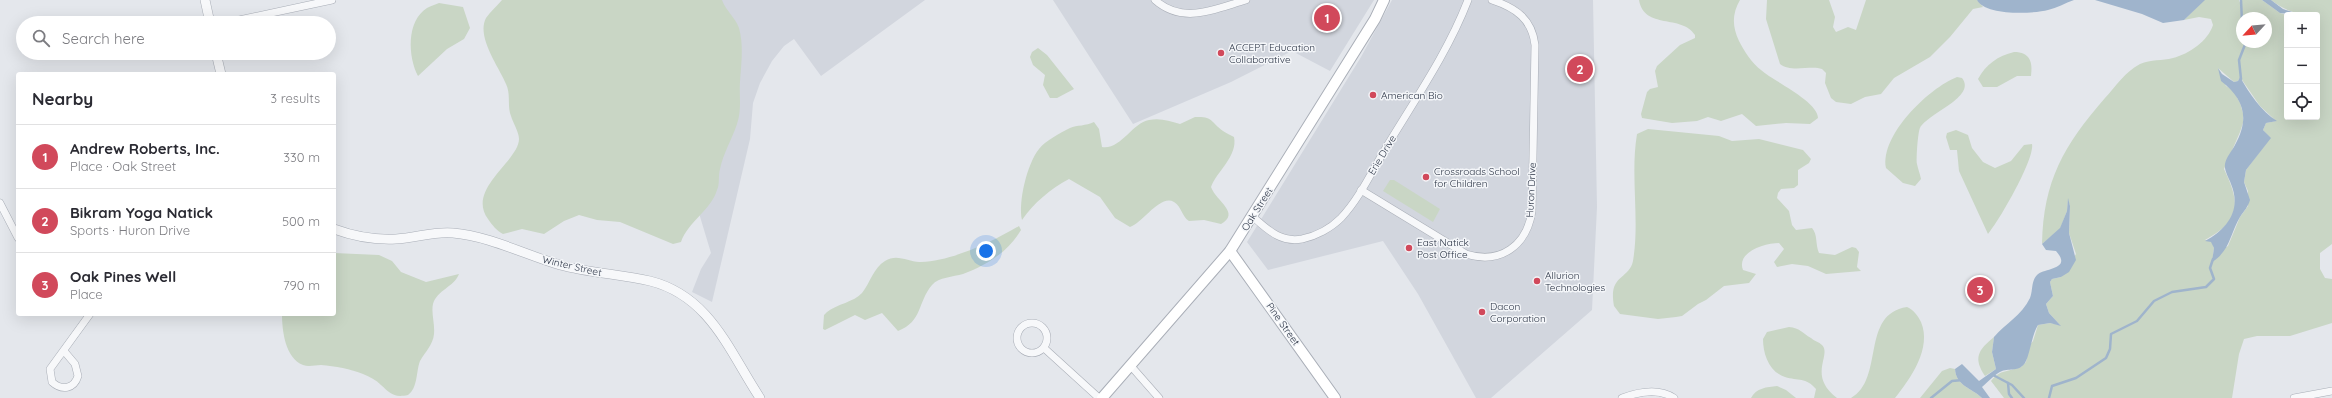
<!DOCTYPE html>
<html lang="en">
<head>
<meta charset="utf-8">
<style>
	:root { --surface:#fff; --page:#f2f2f3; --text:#2b2b33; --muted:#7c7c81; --line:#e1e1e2; --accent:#d1495b }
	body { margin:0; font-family:Quicksand,sans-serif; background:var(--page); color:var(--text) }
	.controls { position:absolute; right:12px; top:12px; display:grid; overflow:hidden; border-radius:4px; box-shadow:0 4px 16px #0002 }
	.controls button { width:36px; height:36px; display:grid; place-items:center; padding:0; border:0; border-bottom:1px solid var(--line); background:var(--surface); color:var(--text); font:20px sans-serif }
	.compass { position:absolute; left:2236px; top:12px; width:36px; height:36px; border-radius:50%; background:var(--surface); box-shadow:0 4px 16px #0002; rotate:244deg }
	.you { position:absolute; left:986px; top:251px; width:14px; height:14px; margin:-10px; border:3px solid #fff; border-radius:50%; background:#1a73e8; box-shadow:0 0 0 6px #1a73e833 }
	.badge { display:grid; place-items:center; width:26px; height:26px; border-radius:50%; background:var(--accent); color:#fff; font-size:13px; font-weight:700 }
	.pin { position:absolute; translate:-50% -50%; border:2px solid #fff; box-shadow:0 1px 4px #0006 }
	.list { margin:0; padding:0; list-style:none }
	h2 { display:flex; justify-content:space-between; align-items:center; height:52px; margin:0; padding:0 16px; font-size:17px }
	h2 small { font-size:13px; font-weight:400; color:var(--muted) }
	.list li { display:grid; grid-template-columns:26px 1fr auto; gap:12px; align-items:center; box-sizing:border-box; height:64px; padding:0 16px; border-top:1px solid var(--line) }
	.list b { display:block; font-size:15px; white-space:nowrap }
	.list p { margin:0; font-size:13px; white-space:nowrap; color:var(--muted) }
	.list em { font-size:13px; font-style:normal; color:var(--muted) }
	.icon { flex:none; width:22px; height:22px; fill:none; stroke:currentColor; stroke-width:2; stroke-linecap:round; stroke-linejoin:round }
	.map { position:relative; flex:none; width:2332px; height:398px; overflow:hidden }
	.search { position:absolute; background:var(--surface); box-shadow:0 4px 16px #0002; left:16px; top:16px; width:320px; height:44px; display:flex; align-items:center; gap:10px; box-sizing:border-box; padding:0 14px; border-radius:22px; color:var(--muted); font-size:15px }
	.panel { position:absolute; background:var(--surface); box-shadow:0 4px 16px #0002; left:16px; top:72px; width:320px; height:244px; border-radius:4px }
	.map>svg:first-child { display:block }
</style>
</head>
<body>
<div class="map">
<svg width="2332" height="398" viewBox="0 0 2332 398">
	<rect width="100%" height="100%" fill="#e4e7ec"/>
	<g fill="#d2d6de">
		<path d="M584,0h341l-104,76 -27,-37 -10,7 -12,15 -12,22 -7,20 -3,36 -38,163 -20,-10 9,-23 10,-16 -26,-86z"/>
		<path d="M1053,0h321l-44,71 -38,-20 -61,31 -98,42z"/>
		<path d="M1392,0h201l4,207 -5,103 -101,88h-15l-58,-104 -35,-53 -115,29 -21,-28 114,-185z"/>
	</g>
	<g fill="#c9d6c5" fill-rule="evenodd">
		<path d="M502,0h220c4,11 13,17 17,28 5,18 2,37 1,54 -1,15 2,27 -3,42 -5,15 -14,30 -17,45 -2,7 0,15 -3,21 -6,20 -29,32 -36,52l-8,2 -53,-22 -23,-2 -18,-5 -15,6 -20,13 -22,-5 -19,5c-6,-3 -11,-9 -15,-15 -22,-30 31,-58 31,-80 0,-7 -6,-16 -8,-23 -4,-10 0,-22 -5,-32 -7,-17 -30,-47 -20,-66 4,-6 11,-12 16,-18z"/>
		<path d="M1639,0h101c-8,14 -8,26 -1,41 5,10 13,22 22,29 12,11 57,31 57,48l-8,6 -24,-1 -30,3 -14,-12 -21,7 -13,-4 -11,4 -25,2 -30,-5 -1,-4 6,-22 3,-3 8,-2 -3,-16 2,-5 23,-21 15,-7v-3c-13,-21 -51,-5 -56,-35z"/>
		<path d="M1767,0h62l6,17 -2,10 3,5 12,-5 8,3 10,-30h111l6,7 -10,2 -23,28 -20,20 -36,21 -13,16 -16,3 -14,7 -15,-2 -5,-4 -6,-15 1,-10 -4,-4c-11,-4 -31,4 -42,-5l-14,-45z"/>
		<path d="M2204,0h35l3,8v-8h20l18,13 7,2v102h30v-102c-18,0 -32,-4 -46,-15h61v244l-12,9v16l5,9 7,1v44l-42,13h-33l-13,3 -5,15 -7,44h-228l-13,-17c9,-12 18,-9 30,-14l5,-5 3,-16 4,-5 5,-16 12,-2 10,2 -11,-12 -3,-9 7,-8 -3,-14 2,-3 9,-2 15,-23 -7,-21 1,-27 -2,-6 -1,11 -7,18 -18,15c1,-63 22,-99 63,-146 11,-12 20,-26 35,-34 11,-5 22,-3 33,-6 16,-4 35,-17 40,-33l-2,-6 -12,-2 -15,3zM2242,18h24v24h-24zM2218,68l16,14 4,-1 2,-4 20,29 16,15 -10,2 -3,7 7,8 -24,32 -2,12 4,9v15l-8,11 -12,29 -15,9 1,-7 -2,-6 -7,-2c37,-20 35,-37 19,-71l16,-37 3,-9v-10l-3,-10 -7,-13 -7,-4z"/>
		<path d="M439,3l24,4 7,21 -6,11 -17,10 -29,27c-10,-19 -12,-55 9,-68 3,-2 8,-3 12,-5z"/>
		<path d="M1038,48l9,7 27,34 -17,9h-7l-7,-13 2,-10 -12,-10 -3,-8 2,-5z"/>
		<path d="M2014,52c16,0 19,10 17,24h-14l-20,11h-14l-5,-8c8,-15 20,-23 36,-27z"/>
		<path d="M1957,77l5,1c15,19 -34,35 -42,50 -2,3 -4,31 -3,36 1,5 3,10 4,15l-6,7 -12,-3 -17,-15c-6,-33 43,-80 71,-91z"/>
		<path d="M1195,117c18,-1 16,5 28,14 3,2 7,4 11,6 4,19 -17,34 -23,50 5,14 30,26 10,37l-17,-4 -15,1c-7,-4 -7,-14 -15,-19 -14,-8 -31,21 -44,25l-15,-9 -15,-21 -31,-18c-18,9 -36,25 -47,41 -4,-18 5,-56 17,-71 6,-8 21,-16 31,-21 7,-3 16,-2 24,-6l5,7 3,18c19,3 30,-24 47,-27 12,-2 20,1 31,4z"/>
		<path d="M1648,129l71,7 13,5 27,-2 44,11 8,9 -2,4 -11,7v15l-4,3 -13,1 -3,4 -1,5 12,13 3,14 4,5 16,-2c6,7 3,16 7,25l16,2 17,-8 4,1 3,4 -2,15 4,4 -35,3 -18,-8 -16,-2 -15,3 -3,-5 10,-13 -5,-6c-14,0 -43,9 -36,27l13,4 -7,9 -25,3 -18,14 -8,4 -16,12 -6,1 -18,2 -38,-5 -6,-8c-6,-32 15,-26 19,-45 7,-42 -3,-85 4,-127z"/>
		<path d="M1956,130l12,5 4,13 11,14 12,6 16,-7 13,-16 8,-1c3,15 -33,77 -44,90l-29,-63 -2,-21h-7l-4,-13 1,-4z"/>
		<path d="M1390,180h4l46,29 -7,13 -50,-31z"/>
		<path d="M1019,226l2,4c-13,22 -34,35 -58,44 -10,3 -24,3 -31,11 -15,18 -9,36 -34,46l-16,-18 -17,7 -10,-5 -30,15 -2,-1 1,-14 3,-3c10,-8 27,-10 35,-19 8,-10 12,-26 23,-32 13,-8 24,2 36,1 31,-1 71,-20 98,-36z"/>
		<path d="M334,253l45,2 13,6 9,11 25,10 33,-8c-5,13 -22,16 -26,30 -2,9 2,20 1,30 -1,11 -9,18 -14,27 -4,10 -2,27 -12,34 -15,3 -18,-2 -27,-10 -5,-5 -11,-8 -18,-11 -12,-5 -28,-8 -42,-9 -6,0 -12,2 -18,0 -18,-7 -21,-35 -21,-51h52z"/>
		<path d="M1907,307c7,3 11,9 14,15 11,26 -10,56 -26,76h-44c34,-19 9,-84 56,-91z"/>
		<path d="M1789,327c11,1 13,6 22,11 3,3 8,4 11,7 10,10 -15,30 15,53h-23l2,-9c-10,-12 -18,-8 -31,-12 -16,-5 -22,-23 -22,-38l4,-7z"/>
		<path d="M1994,337l-2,15 4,17 -11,7c-12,-18 -7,-26 9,-39z"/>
		<path d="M1950,368l5,1c1,17 17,19 27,29h-62l22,-27z"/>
		<path d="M1777,386l9,4 10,8h-45c5,-10 16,-11 26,-12z"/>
	</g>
	<g fill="#9fb4cc">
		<path d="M1977,0h97c-9,3 -17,8 -26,10 -15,4 -63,6 -71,-10z"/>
		<path d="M2095,0h110l-21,20 -21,3 -21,-9z"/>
		<path d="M2262,0h9l12,9 18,6 -21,-2z"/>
		<path d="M2218,68l4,6 12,8 4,-1 2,-4c9,16 21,34 37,44l-11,2 -3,7 8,8 -25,32 -2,12 6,18c-2,7 -6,11 -10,17 -10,17 -10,34 -28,45l2,-14 -3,-6 -6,-1c22,-12 37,-31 26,-57 -2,-6 -7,-13 -6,-20 1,-7 7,-13 10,-19 15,-27 9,-46 -14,-64z"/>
		<path d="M2068,198l2,8 -1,27 7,27 -7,12 -8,5 -9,2 -2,3 3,14 -7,8 3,9 12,13 -11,-3 -12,2c-6,9 -8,29 -13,38 -6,9 -15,5 -23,8 -7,3 -14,11 -20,16l8,11h-8c-10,-10 -26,-12 -27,-29l7,-5 17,17 17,-12 -4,-17 2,-15c11,-13 28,-22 36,-39 3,-7 1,-17 7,-23 7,-7 36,-5 19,-24l-10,-1 -4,-6 18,-16 7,-17z"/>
	</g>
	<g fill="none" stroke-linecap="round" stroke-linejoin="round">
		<g stroke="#9fb4cc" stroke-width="2.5">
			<path d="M2241,0l1,22"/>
			<path d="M2241,79l-2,-19 7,-18"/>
			<path d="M1993,375l19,10 12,13"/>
			<path d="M2008,383l1,11 3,4"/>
			<path d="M1931,398l21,-17 11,-1"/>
			<path d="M2049,398l3,-12 24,-8 30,-20 4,-9 1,-15 26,-13 17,-20 18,-9 34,-5 8,-8 -4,-11 3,-9"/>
		</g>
		<g stroke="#a9aeb7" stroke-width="8">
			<g id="minor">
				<path d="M1155,0c28,25 60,9 91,0"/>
				<path d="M225,23l107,-23"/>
				<path d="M1361,190l105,64c35,11 61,-9 66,-43l3,-166c-3,-26 -19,-37 -43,-45"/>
				<path d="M0,203l18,35"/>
				<path d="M1252,216c15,13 28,27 50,23 14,-3 29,-11 39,-21 19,-20 32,-49 46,-72 29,-48 61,-94 81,-146"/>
				<circle cx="1032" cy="338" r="15"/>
				<path d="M1044,348l55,50"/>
				<path d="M64,351l11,13 3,12c-4,13 -16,15 -26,6l-2,-13 40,-55"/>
				<path d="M1130,365l29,33"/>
				<path d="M1622,398c16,-6 37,-10 52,0"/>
				<path d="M2294,398l38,-7"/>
			</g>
		</g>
		<g stroke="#a9aeb7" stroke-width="10">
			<g id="tertiary">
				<path d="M205,0l5,23"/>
				<path d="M216,53l5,21"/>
				<path d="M334,229c19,7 42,11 62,10 20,-1 38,-8 57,-6 36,3 73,22 107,32 29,8 60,9 90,16 60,15 79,70 110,117"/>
			</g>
		</g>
		<g stroke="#a9aeb7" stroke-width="12">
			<g id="secondary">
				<path d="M1230,251l105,147"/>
				<path d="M1102,398l128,-147 145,-232 9,-19"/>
			</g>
		</g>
		<use href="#minor" stroke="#f7f8fa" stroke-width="7"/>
		<use href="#tertiary" stroke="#f7f8fa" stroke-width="9"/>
		<use href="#secondary" stroke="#fff" stroke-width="10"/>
	</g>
	<g fill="#d1495b" stroke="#f4f6f9" stroke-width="1.5">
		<circle cx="1221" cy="53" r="4"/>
		<circle cx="1373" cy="95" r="4"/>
		<circle cx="1426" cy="177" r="4"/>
		<circle cx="1409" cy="248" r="4"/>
		<circle cx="1537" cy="281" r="4"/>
		<circle cx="1482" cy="312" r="4"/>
	</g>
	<g text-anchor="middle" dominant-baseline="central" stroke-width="3" stroke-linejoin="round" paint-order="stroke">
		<g font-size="10" fill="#2b3445" stroke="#f4f6f9" text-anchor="start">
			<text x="1229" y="47">ACCEPT Education<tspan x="1229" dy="12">Collaborative</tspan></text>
			<text x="1381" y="95">American Bio</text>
			<text x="1434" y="171">Crossroads School<tspan x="1434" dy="12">for Children</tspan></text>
			<text x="1417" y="242">East Natick<tspan x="1417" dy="12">Post Office</tspan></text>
			<text x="1545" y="275">Allurion<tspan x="1545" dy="12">Technologies</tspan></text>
			<text x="1490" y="306">Dacon<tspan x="1490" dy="12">Corporation</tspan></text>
		</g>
		<g font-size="10" fill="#2b3445" stroke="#f4f6f9">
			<text transform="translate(1382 155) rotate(-59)">Erie Drive</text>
			<text transform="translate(1531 190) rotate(-87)">Huron Drive</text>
			<text transform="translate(1257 209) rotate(-58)">Oak Street</text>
			<text transform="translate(572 266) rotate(13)">Winter Street</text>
			<text transform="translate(1283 324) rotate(55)">Pine Street</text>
		</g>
	</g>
</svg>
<div class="controls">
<button>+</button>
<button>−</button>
<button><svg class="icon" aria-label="locate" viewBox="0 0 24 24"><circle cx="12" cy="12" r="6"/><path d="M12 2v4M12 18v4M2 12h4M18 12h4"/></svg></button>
</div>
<svg class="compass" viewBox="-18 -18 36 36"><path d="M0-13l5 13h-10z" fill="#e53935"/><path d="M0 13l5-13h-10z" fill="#7c7c81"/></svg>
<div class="you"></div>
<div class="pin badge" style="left:1327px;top:18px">1</div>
<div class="pin badge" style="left:1580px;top:69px">2</div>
<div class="pin badge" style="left:1980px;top:290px">3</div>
<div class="search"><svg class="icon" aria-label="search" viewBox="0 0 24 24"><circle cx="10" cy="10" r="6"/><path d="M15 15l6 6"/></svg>Search here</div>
<section class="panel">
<h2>Nearby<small>3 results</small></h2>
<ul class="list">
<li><span class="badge">1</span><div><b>Andrew Roberts, Inc.</b><p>Place · Oak Street</p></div><em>330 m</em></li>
<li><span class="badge">2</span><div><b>Bikram Yoga Natick</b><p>Sports · Huron Drive</p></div><em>500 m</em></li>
<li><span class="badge">3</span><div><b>Oak Pines Well</b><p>Place</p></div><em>790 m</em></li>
</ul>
</section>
</div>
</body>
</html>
